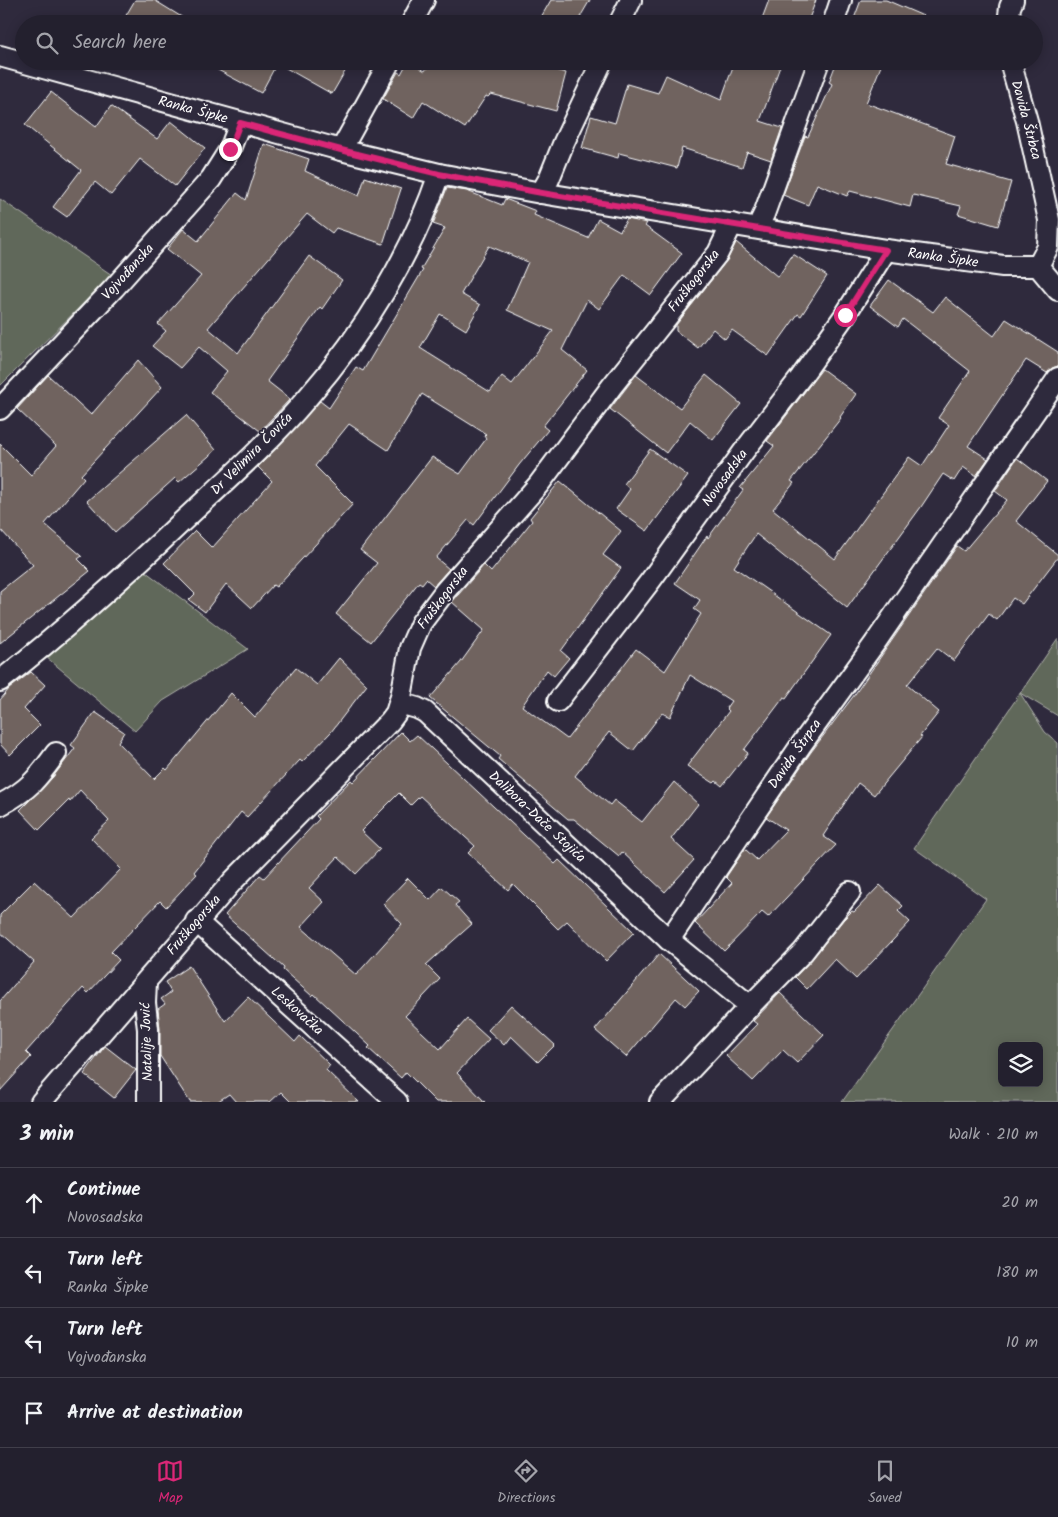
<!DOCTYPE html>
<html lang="en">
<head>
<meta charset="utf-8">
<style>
	:root { --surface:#23202e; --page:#2f2d3a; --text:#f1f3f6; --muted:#a3a3aa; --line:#403e4a; --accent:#db2777 }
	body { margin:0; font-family:Kalam,sans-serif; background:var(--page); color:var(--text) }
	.controls { position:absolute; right:15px; bottom:15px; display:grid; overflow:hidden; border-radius:8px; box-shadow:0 2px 12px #0003 }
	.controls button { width:45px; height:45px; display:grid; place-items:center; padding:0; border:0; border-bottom:1px solid var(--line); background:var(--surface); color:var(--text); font:25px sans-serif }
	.stop { position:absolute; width:15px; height:15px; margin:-11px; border:4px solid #db2777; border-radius:50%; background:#fff }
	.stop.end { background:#db2777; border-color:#fff; box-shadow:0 1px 5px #0008 }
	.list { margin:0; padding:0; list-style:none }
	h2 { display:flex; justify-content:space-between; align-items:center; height:65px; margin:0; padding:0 20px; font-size:21px }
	h2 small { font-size:16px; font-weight:400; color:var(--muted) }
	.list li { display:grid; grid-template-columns:32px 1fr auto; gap:15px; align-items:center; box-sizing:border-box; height:70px; padding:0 20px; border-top:1px solid var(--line) }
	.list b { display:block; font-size:19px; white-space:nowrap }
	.list p { margin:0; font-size:16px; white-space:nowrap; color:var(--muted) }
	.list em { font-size:16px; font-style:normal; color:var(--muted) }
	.icon { flex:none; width:28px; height:28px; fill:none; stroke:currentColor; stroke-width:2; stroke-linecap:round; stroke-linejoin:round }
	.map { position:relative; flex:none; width:1058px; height:1102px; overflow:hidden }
	.search { position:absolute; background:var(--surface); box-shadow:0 2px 12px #0003; left:15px; right:15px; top:15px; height:55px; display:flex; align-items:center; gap:12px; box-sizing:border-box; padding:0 18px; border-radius:28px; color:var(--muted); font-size:19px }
	.sheet { height:345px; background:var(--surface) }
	nav { display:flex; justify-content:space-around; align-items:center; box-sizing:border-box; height:70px; border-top:1px solid var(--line); background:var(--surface); font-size:14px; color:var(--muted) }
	nav a { display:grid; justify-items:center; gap:2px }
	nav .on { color:var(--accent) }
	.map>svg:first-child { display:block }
</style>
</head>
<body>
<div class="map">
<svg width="1058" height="1102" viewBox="0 0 1058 1102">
	<rect width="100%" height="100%" fill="#2f2a3d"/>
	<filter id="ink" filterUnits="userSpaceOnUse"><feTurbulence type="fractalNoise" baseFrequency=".02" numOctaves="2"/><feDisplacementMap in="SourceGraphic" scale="10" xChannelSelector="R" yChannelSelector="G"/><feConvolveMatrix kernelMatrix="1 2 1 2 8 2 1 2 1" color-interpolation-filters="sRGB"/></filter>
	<g filter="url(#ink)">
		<g fill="#61675a" stroke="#b0b3ac" fill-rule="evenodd">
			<path d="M0,199l112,76 -112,111z"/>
			<path d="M145,571l103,78 -85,52 -28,30 -89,-74z"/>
			<path d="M1058,638v78l-38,-23 25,39 13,11v359h-216l144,-203 -72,-51zM1002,1046h37v37h-37z"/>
		</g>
		<g fill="#6f635f" stroke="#fff" fill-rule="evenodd">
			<path d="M135,0h19l39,24h-72z"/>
			<path d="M551,0h39l-14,24h-39z"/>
			<path d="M769,0h47l-9,24h-47z"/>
			<path d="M861,0h25l56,24h-90z"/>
			<path d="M201,61h150l-19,33 -55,-31 -16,30z"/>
			<path d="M408,61l17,10 6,-10h91l44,12 -10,38 -65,-17 -3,3 -2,-1 -21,32 -42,-27 -10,17 -30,-19 15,-27 3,2z"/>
			<path d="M735,61h47l-22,60 22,7 -11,32 -24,-8 -5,15 -60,-19 -5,20 -58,-15 -1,5 -36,-10 9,-32 24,7 12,-39 31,9 8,-18 55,25z"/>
			<path d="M837,61h46l-17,42 89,33 -9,28 65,18 -13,44 -40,-12 3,-8 -48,-11 -3,12 -60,-16 -3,5 -30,-12 -9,21 -25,-10 22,-59 3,1 24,-53 -3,-2z"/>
			<path d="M51,92l45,35 15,-21 46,33 14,-18 34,27 -30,38 -35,-27 -29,36 -16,-13 -28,35 -14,-10 28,-37 -56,-45z"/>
			<path d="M264,144l45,15 -4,12 54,25 6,-19 36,12 -18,55 -47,-16 -4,5 -25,-19 -99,114 30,25 71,-97 33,24 -20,29 -2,-2 -53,74 23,18 -30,32 -50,-39 17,-21 -28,-24 -19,21 -28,-22 14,-15 -8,-7 43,-48 -34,-27 16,-20 15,12 39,-48 9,7z"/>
			<path d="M447,188l20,3 35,14 3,-6 31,12 -2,4 54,23 10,-19 22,12 7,-12 20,4 -2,3 37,27 -31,42 -27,-20 -25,34 -12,-9 -25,50 25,20 -44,56 5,4 -29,35 -45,60 -6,-5 -32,38 13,11 -15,17 -8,-7 -4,5 -3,-2 -48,60 -35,-28 41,-51 -17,-13 72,-93 28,17 26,-35 -2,-3 2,-2 -64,-40 -34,56 -39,-26 -34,42 38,38 -77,83 -3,-2 -21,23 -26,-24 -21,28 -16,-12 6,-6 -31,-31 31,-32 17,17 60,-67 -14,-14 62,-66 9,7 27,-41 7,4 60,-101 -2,-1 24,-41 -12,-4zM489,246l39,16 -21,48 46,21 -41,53 -10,-8 -12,16 -70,-44 20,-34 26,16 14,-25 -19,-11z"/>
			<path d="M736,242l42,35 15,-23 34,22 -26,40 -3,-2 -30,42 -36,-26 -7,9 -12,-10 -15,19 -22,-17v-6l51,-65z"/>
			<path d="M889,280l44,32 12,-15 49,39 12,-17 52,33v14l-6,2 -5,5 -21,-13 -58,86 20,13 -12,17 -13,-9 -9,14 -11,-7 -22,33 -74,101 -91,-74 -22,33 97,68 -45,63 -2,-1 -40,53 4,3 -26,33 -6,-5 -2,2 -27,-17 42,-55 -3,-3 5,-7 -41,-26 -20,42 -8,-4 -29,38 -24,-19 -34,44 35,29 4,-5 28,22 32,-40 24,22 -27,35 23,21 -29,32 -43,-40 -3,4 -45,-37h-6l-70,-60 2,-3 -70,-58 31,-36 23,-32 -32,-28 32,-37 7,7 41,-51 -2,-3 30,-37 61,50 -18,24 18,13 -60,83 8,7 -15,18 -7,-6 -25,36 45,33 69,-90 29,22 36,-57 -7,-5 6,-9 -25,-17 32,-47 1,2 35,-48 -3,-2 34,-42 -7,-5 55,-72 34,25 -16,23 1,1 -50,63 3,2 -21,26 62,50 74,-102 13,9 27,-41 -11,-7 32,-47 -67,-52 -5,8 -28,-21z"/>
			<path d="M138,360l24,27 -81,88 3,3 -39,46 37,32 -4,3 12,12 -90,72v-52l33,-26 -33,-36v-85l31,31 25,-29 -39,-37 31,-34 43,40z"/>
			<path d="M636,375l44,33 26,-33 35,29 -28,36 -23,-19 -24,32 -56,-44z"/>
			<path d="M186,415l30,35 -37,32 -4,-4 -60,54 -28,-31z"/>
			<path d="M650,449l38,27 -41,55 -31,-22 14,-20 -6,-5z"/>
			<path d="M1017,458l30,23 -31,40 42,34v2l-36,47 -9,-6 -16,22 -8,-6 -35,47 -17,-13 -30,37 32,27 -19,24 2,1 -48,58 -16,-12 -35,53 13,9 -68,72 -6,-5 -38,39 -29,-28 37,-40 -6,-6 19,-28 12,11 29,-30 -20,-13 45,-65 44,-58 102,-148 7,5 43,-51 -12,-9z"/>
			<path d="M339,658l28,27 -36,47 -29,30 -2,-2 -53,57 -6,-5 -47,60 3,2 -31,33 -6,-6 -49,51 8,8 -31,33 -5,-5 -57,64 5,5 -31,34v-90l34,-39 -34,-30v-17l34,-34 40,37 47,-49 -30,-31 18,-17 -29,-31 -10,12 -1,-2 -30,30 -19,-20 33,-33 22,-29 -4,-3 24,-33 29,20 -6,10 36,37 11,-11 2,2 64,-77 24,24 41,-49 21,17z"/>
			<path d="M31,672l14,13 -21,24 16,16 -30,30 -10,-11v-44l9,-11z"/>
			<path d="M401,732l9,9 7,-6 138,129 4,-4 75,72 -28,29 -39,-40 -9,8 -45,-45 -5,6 -40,-37 7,-7 -55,-50 -9,9 -12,-12 -38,38 19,18 -24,25 -18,-17 -29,31 15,14 -23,25 55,48 46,-51 -19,-20 25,-26 22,22 12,-13 17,15 -4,3 17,19 -46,41 14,14 -35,37 35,33 27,-30 22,20 -32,34 28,29h-49l-30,-30 -5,6 -33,-30 2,-2 -56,-52 -2,2 -29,-26 1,-2 -59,-53 35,-40 4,3 55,-59 -3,-3 35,-36 2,2z"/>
			<path d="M880,885l23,21 -5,5 12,11 -54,57 -21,-20 -28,30 -12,-12 17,-18 31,-39 9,-9 2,1z"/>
			<path d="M659,954l40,37 -14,15 -9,-8 -50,59 -31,-27z"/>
			<path d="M189,966l36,55 23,-24 47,45 5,-6 30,29 -4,5 33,32h-68l-10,-10 -11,10h-34l-7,-8 -12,8h-27l-30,-46v-27l-2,-20 7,-5 -4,-5 10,-7 -6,-10z"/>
			<path d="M780,993l44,42 -27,28 -14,-13 -30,31 -27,-25 31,-32 -4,-3z"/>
			<path d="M511,1005l44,40 -17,17 -27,-26 -7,9 -16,-15z"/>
			<path d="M105,1046l31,24 -22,28 -30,-24z"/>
		</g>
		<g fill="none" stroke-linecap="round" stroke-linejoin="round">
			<g stroke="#fff" stroke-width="24">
				<g id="street">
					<path d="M411,24l13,-24"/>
					<path d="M619,24l12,-24"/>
					<path d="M833,24l8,-24"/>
					<path d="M1008,24l2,-17 3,-7"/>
					<path d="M0,56l341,94 98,24 102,19 345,57 117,16h35"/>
					<path d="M1010,61l17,60 22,99 -1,27 -10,19"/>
					<path d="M341,150l49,-89"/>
					<path d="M541,193l8,-14 15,-37 38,-81"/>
					<path d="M757,228l7,-14 55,-153"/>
					<path d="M1038,266l20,24"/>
					<path d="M0,409l114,-121 97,-109 19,-30 10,-26"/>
					<path d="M0,681c65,-51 125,-105 185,-162 42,-39 86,-78 123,-122 56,-64 104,-143 131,-223"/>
					<path d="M558,701l93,-121 93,-129 57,-74 44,-62 41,-65"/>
					<path d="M399,703l18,5 8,4 244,228"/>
					<path d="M0,805c29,-15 38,-27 56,-52"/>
					<path d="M196,921l201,181"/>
					<path d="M146,982l-1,21 3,26v73"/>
					<path d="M750,1006l53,-54 47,-60"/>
					<path d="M41,1102l191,-220 158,-161 6,-8 5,-16 9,-49 11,-25 24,-32 94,-107 73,-98 106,-133 14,-29"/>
					<path d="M660,1102l90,-96 -81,-66 132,-195 74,-102 183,-265"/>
				</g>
			</g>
			<use href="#street" stroke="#2f2a3d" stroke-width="20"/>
		</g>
	</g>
	<g fill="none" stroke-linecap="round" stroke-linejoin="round" filter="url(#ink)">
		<path stroke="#db2777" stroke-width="6" d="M230,149l10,-26 101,27 98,24 103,19 344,57 -41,65"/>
	</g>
	<g text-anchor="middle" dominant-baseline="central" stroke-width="4" stroke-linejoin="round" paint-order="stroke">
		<g font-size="14" fill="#fff" stroke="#2f2a3d">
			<text transform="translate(193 110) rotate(15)">Ranka Šipke</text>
			<text transform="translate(1026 120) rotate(75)">Davida Štrbca</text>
			<text transform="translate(943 258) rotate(8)">Ranka Šipke</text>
			<text transform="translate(128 272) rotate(-48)">Vojvođanska</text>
			<text transform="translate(694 281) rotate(-52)">Fruškogorska</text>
			<text transform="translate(252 454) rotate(-45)">Dr Velimira Čovića</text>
			<text transform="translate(725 478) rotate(-54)">Novosadska</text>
			<text transform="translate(443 598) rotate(-53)">Fruškogorska</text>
			<text transform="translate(795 754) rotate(-55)">Davida Štrpca</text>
			<text transform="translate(537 817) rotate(43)">Dalibora-Dače Stojića</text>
			<text transform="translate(194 925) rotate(-49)">Fruškogorska</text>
			<text transform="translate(297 1011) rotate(42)">Leskovačka</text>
			<text transform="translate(147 1042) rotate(-92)">Natalije Jović</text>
		</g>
	</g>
</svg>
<div class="controls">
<button><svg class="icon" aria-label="layers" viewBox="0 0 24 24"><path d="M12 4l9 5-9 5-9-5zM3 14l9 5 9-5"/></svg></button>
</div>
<div class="stop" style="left:845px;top:315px"></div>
<div class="stop end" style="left:230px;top:149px"></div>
<div class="search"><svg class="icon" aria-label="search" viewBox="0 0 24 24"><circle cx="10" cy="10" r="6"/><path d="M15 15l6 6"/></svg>Search here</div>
</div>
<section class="sheet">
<h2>3 min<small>Walk · 210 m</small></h2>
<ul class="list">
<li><svg class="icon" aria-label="ahead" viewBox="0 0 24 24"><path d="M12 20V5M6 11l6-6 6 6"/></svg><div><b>Continue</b><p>Novosadska</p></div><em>20 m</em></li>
<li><svg class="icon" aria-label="left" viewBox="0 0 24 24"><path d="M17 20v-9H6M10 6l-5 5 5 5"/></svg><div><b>Turn left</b><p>Ranka Šipke</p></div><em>180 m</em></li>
<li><svg class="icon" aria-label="left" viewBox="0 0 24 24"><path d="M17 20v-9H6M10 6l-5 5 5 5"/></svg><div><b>Turn left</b><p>Vojvođanska</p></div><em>10 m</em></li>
<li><svg class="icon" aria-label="arrive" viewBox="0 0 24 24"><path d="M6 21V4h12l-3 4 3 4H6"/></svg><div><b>Arrive at destination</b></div></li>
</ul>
</section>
<nav>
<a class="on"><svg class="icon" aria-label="map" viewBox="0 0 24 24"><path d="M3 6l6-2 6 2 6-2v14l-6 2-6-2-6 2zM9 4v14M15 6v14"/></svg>Map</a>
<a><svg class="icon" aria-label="directions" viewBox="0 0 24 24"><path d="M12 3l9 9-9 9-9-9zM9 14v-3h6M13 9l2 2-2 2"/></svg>Directions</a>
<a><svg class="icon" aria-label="saved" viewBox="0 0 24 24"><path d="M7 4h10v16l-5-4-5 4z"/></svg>Saved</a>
</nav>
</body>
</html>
